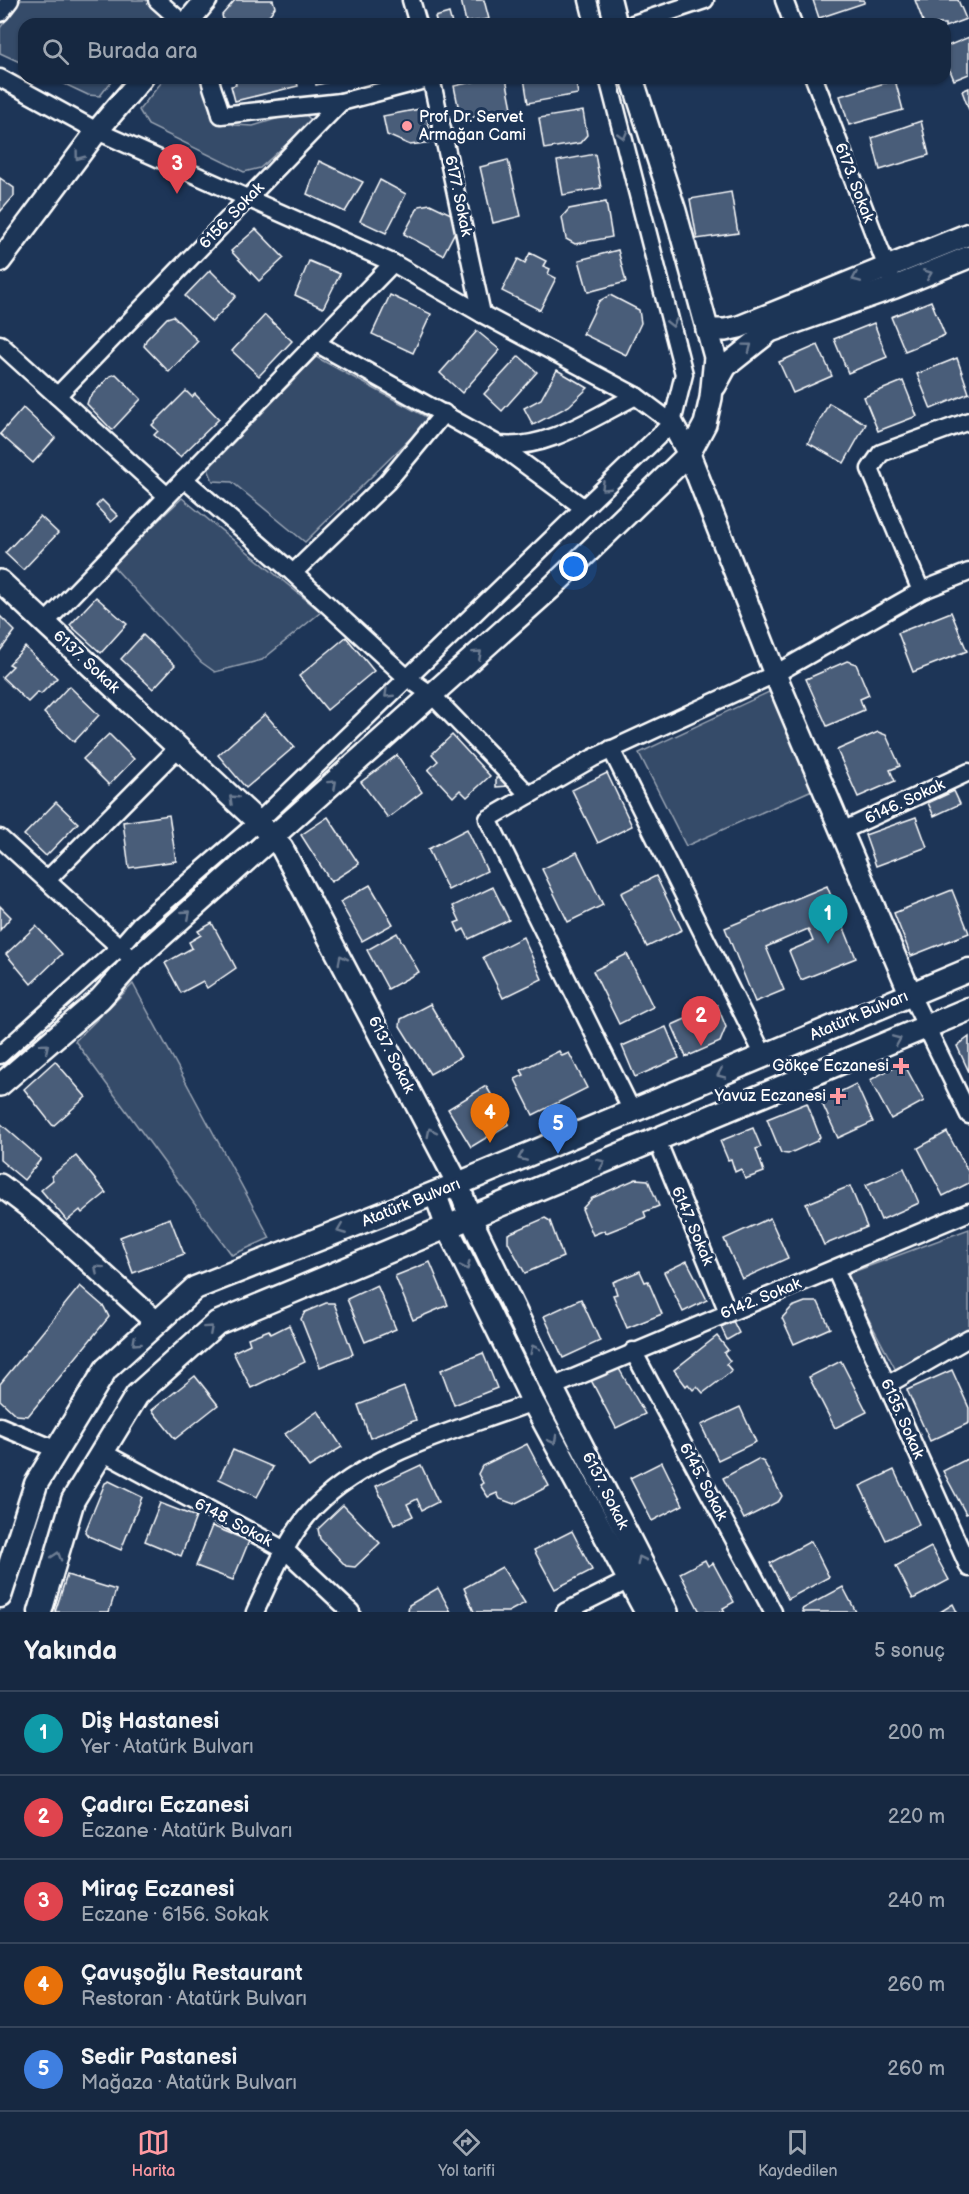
<!DOCTYPE html>
<html lang="tr">
<head>
<meta charset="utf-8">
<style>
	:root { --surface:#162841; --page:#1f3048; --text:#f1f3f6; --muted:#9ea6b1; --line:#35445a; --accent:#ff9aa2 }
	body { margin:0; font-family:"Balsamiq Sans",sans-serif; background:var(--page); color:var(--text) }
	.you { position:absolute; left:574px; top:567px; width:21px; height:21px; margin:-15px; border:4px solid #fff; border-radius:50%; background:#1a73e8; box-shadow:0 0 0 9px #1a73e833 }
	.badge { display:grid; place-items:center; width:39px; height:39px; border-radius:50%; background:var(--accent); color:#fff; font-size:20px; font-weight:700 }
	.pin { position:absolute; translate:-50% -50px; filter:drop-shadow(0 2px 3px #0008) }
	.pin::after { content:''; position:absolute; top:32px; width:21px; height:18px; background:inherit; clip-path:polygon(0 0,100% 0,50% 100%) }
	.list { margin:0; padding:0; list-style:none }
	h2 { display:flex; justify-content:space-between; align-items:center; height:78px; margin:0; padding:0 24px; font-size:26px }
	h2 small { font-size:20px; font-weight:400; color:var(--muted) }
	.list li { display:grid; grid-template-columns:39px 1fr auto; gap:18px; align-items:center; box-sizing:border-box; height:84px; padding:0 24px; border-top:2px solid var(--line) }
	.list b { display:block; font-size:22px; white-space:nowrap }
	.list p { margin:0; font-size:20px; white-space:nowrap; color:var(--muted) }
	.list em { font-size:20px; font-style:normal; color:var(--muted) }
	.icon { flex:none; width:33px; height:33px; fill:none; stroke:currentColor; stroke-width:2; stroke-linecap:round; stroke-linejoin:round }
	.map { position:relative; flex:none; width:969px; height:1612px; overflow:hidden }
	.search { position:absolute; background:var(--surface); box-shadow:0 2px 4px #0004; left:18px; right:18px; top:18px; height:66px; display:flex; align-items:center; gap:15px; box-sizing:border-box; padding:0 21px; border-radius:18px; color:var(--muted); font-size:22px }
	.sheet { height:498px; background:var(--surface) }
	nav { display:flex; justify-content:space-around; align-items:center; box-sizing:border-box; height:84px; border-top:2px solid var(--line); background:var(--surface); font-size:16px; color:var(--muted) }
	nav a { display:grid; justify-items:center; gap:3px }
	nav .on { color:var(--accent) }
	.map>svg:first-child { display:block }
</style>
</head>
<body>
<div class="map">
<svg width="969" height="1612" viewBox="0 0 969 1612">
	<rect width="100%" height="100%" fill="#1d3557"/>
	<filter id="ink" filterUnits="userSpaceOnUse"><feTurbulence type="fractalNoise" baseFrequency=".0167" numOctaves="2"/><feDisplacementMap in="SourceGraphic" scale="12" xChannelSelector="R" yChannelSelector="G"/><feConvolveMatrix kernelMatrix="1 2 1 2 8 2 1 2 1" color-interpolation-filters="sRGB"/></filter>
	<g filter="url(#ink)">
		<g fill="#364b69" stroke="#9aa5b4" stroke-width="1.5">
			<path d="M21,0h143l6,5 -15,19h-131v40l-24,-11v-25z"/>
			<path d="M52,78h62l-14,18 -12,-1z"/>
			<path d="M165,78h45l9,36 15,11 19,1 49,-15 10,10 -52,47 -16,4 -96,-47 -9,-15z"/>
			<path d="M316,357l114,62 -125,123 -73,-60 -19,-1 -5,-12z"/>
			<path d="M182,498l139,114 -59,48 -47,12 -14,-10 -89,-97z"/>
			<path d="M771,691l41,99 -126,56 -47,-93z"/>
			<path d="M133,984l137,254 -38,17 -157,-214z"/>
			<path d="M969,1229v104l-71,41 -53,-99z"/>
		</g>
		<g fill="#4a5d79" stroke="#fff" stroke-width="1.5">
			<path d="M235,0h38l2,7 -12,17h-39l-2,-9z"/>
			<path d="M461,0h23l5,19 -33,5 10,-2z"/>
			<path d="M813,0h51v3l-45,15z"/>
			<path d="M915,0h43l8,19 -21,8v-3h-21z"/>
			<path d="M449,13l3,11h-15l-2,-7z"/>
			<path d="M969,37v37l-15,6 -9,-22v-11z"/>
			<path d="M235,78h61l2,8 -63,15 -4,-15 5,-1z"/>
			<path d="M315,78h31l-30,7z"/>
			<path d="M490,78h16l6,30 -19,7 -2,-6 -8,2 1,4 -23,5 -7,-34z"/>
			<path d="M524,78h51l3,16 -50,9z"/>
			<path d="M895,80l8,30 -54,15 -9,-29z"/>
			<path d="M969,88v22l-7,-19z"/>
			<path d="M425,108l7,34 -22,3 -23,-10 -4,-19z"/>
			<path d="M583,111l4,24 -7,8 -36,6 -5,-31z"/>
			<path d="M921,121l8,34 -49,15 -8,-32z"/>
			<path d="M595,154l6,34 -38,7 -6,-34z"/>
			<path d="M508,160l13,56 -28,7 -13,-56z"/>
			<path d="M319,161l44,21 -18,30 -38,-18z"/>
			<path d="M0,178l14,10v8l-14,16z"/>
			<path d="M380,180l26,14 -20,39 -26,-12z"/>
			<path d="M731,192l7,41 -41,6 -7,-40z"/>
			<path d="M606,202l6,35 -37,7 -9,-5 -4,-22 7,-8z"/>
			<path d="M430,204l21,10 8,10 -16,31 -39,-21 15,-28z"/>
			<path d="M256,229l28,29 -25,23 -28,-30z"/>
			<path d="M618,250l8,32 -38,10 -9,-32z"/>
			<path d="M530,253l16,8 -3,5 7,3 -2,5 8,4 -16,32 -38,-19 16,-32 7,4z"/>
			<path d="M309,261l31,13 -17,34 -28,-13z"/>
			<path d="M210,270l26,26 -24,26 -27,-26z"/>
			<path d="M390,295l41,19 -18,39 -41,-19z"/>
			<path d="M610,295l29,15 2,13 -15,32 -43,-21 16,-33z"/>
			<path d="M931,301l14,34 -40,16 -14,-34z"/>
			<path d="M265,315l27,26 -33,35 -27,-25z"/>
			<path d="M173,316l25,25 -29,31 -25,-26 2,-6 21,-22z"/>
			<path d="M874,323l13,34 -39,16 -14,-34z"/>
			<path d="M477,331l23,19 -38,43 -22,-20z"/>
			<path d="M818,345l14,31 -39,17 -14,-31z"/>
			<path d="M519,356l18,16 -35,39 -18,-17z"/>
			<path d="M957,358l12,35 -38,16 -14,-35z"/>
			<path d="M557,370l31,18 -19,18 -36,19 -9,-17 17,-9z"/>
			<path d="M116,374l25,25 -29,31 -25,-26 2,-6 21,-22z"/>
			<path d="M903,381l14,35 -39,15 -14,-34z"/>
			<path d="M186,391l6,6 3,-3 24,25 -39,38 -26,-22 4,-4 -6,-6z"/>
			<path d="M829,403l37,21 -22,39 -36,-20z"/>
			<path d="M23,408l32,30 -22,25 -33,-29z"/>
			<path d="M102,500l16,16 -7,6 -15,-16z"/>
			<path d="M40,516l18,17 -35,37 -18,-17z"/>
			<path d="M96,597l31,27 -26,29 -31,-28z"/>
			<path d="M951,612l16,39 -54,21 -15,-39z"/>
			<path d="M0,616l15,15 -15,20z"/>
			<path d="M143,635l32,30 -22,24 -32,-30z"/>
			<path d="M346,637l28,34 -47,39 -28,-34z"/>
			<path d="M25,647l32,31 -16,16 -3,-2 -10,10 -26,-25 11,-11 -4,-2z"/>
			<path d="M847,661l9,3 13,31 -9,4 4,11 -37,16 -21,-47z"/>
			<path d="M69,686l30,29 -25,27 -30,-29z"/>
			<path d="M265,714l29,33 -48,41 -28,-33z"/>
			<path d="M878,732l8,3 14,31 -10,4 5,11 -37,16 -21,-47z"/>
			<path d="M109,734l25,25 -25,26 -26,-26z"/>
			<path d="M452,735l38,41 -23,21 -7,-7 -7,7 -25,-27 10,-9 -6,-7z"/>
			<path d="M397,755l25,37 -34,26 -27,-36z"/>
			<path d="M607,773l25,53 -34,17 -26,-53z"/>
			<path d="M496,778h13v8l-13,1z"/>
			<path d="M954,791l6,13 -26,12 -6,-13z"/>
			<path d="M56,802l22,21 -32,33 -22,-21z"/>
			<path d="M169,815l7,46 -47,7 -6,-46z"/>
			<path d="M328,817l31,47 -28,18 -30,-47z"/>
			<path d="M916,817l11,30 -51,19 -11,-31z"/>
			<path d="M467,829l20,42 -39,19 -20,-41z"/>
			<path d="M577,852l26,53 -35,17 -26,-53z"/>
			<path d="M656,876l26,54 -35,17 -26,-54z"/>
			<path d="M370,885l23,39 -31,17 -22,-39z"/>
			<path d="M827,886l29,72 -55,22 -12,-29 24,-10 -5,-12 -42,18 18,43 -29,12 -30,-74z"/>
			<path d="M493,887l16,33 -40,19 -5,-10 -5,3 -4,-9 5,-2 -7,-15z"/>
			<path d="M952,890l17,43 -58,23 -17,-43z"/>
			<path d="M0,906l11,11 -11,13z"/>
			<path d="M212,923l24,45 -29,20 -4,-7 -22,12 -16,-30 27,-15 -3,-6 12,-7 -3,-4z"/>
			<path d="M36,926l26,28 -31,30 -25,-30z"/>
			<path d="M397,933l22,39 -31,17 -21,-39z"/>
			<path d="M523,937l19,42 -39,19 -20,-41z"/>
			<path d="M627,954l26,53 -34,17 -26,-53z"/>
			<path d="M430,1004l31,53 -31,17 -30,-48 1,-7z"/>
			<path d="M717,1005l9,22 -6,15 -34,15 -14,-32z"/>
			<path d="M666,1027l13,31 -44,19 -13,-31z"/>
			<path d="M969,1037v35l-12,-26z"/>
			<path d="M559,1051l3,5 7,-3 18,35 -54,27 -18,-36 9,-4 -3,-5z"/>
			<path d="M55,1061l31,36 -33,29 -29,-37z"/>
			<path d="M903,1062l21,39 -33,18 -21,-39z"/>
			<path d="M856,1084l17,38 -35,16 -17,-37z"/>
			<path d="M486,1086l23,38 -38,23 -23,-38z"/>
			<path d="M807,1103l13,34 -3,4 -29,13 -7,-1 -14,-34z"/>
			<path d="M0,1123l41,36 -17,21 -24,-20z"/>
			<path d="M753,1128l8,19 -5,2 8,23 -19,7 -4,-10 -6,3 -4,-13 -3,1 -8,-19z"/>
			<path d="M947,1132l22,41v10l-26,13 -25,-48z"/>
			<path d="M76,1156l30,37 -24,20 -2,-3 -13,11 -26,-31 12,-10 -2,-4z"/>
			<path d="M904,1168l15,35 -38,17 -15,-35z"/>
			<path d="M636,1179l12,1 11,26 -15,6 2,5 -40,16 -1,-3 -12,5 -11,-26 10,-11z"/>
			<path d="M850,1186l17,41 -43,18 -18,-41z"/>
			<path d="M170,1218l14,36 -51,19 -13,-36z"/>
			<path d="M545,1218l5,3 13,36 -38,16 -17,-31v-8z"/>
			<path d="M770,1218l18,40 -46,21 -18,-40z"/>
			<path d="M687,1261l20,39 -24,12 -19,-40z"/>
			<path d="M430,1262l18,43 -35,15 -18,-44z"/>
			<path d="M640,1271l5,11 3,-1 14,33 -35,14 -14,-33 4,-1 -4,-12z"/>
			<path d="M377,1285l19,44 -31,13 -18,-43z"/>
			<path d="M80,1286l24,21 5,10 -81,99 -12,-1 -16,-15v-16z"/>
			<path d="M581,1299l19,42 -37,17 -19,-42z"/>
			<path d="M805,1302h13l12,26 -36,16 -12,-26 10,-11z"/>
			<path d="M326,1303h8l19,51 -33,13 -19,-48 4,-7z"/>
			<path d="M733,1321l6,12 -12,7 -6,-13z"/>
			<path d="M289,1325l16,37 -54,26 -18,-36 17,-8 -2,-6 21,-8 2,4z"/>
			<path d="M717,1336l11,14 -4,3 6,8 -4,3 6,7 -29,22 -6,-7 -4,4 -5,-6 -2,2 -12,-16z"/>
			<path d="M483,1353l14,35 -43,17 -13,-35z"/>
			<path d="M841,1361l26,51 -32,16 -26,-51z"/>
			<path d="M618,1367l27,47 -29,14 -25,-48z"/>
			<path d="M952,1370l17,38v15l-39,18 -23,-51z"/>
			<path d="M195,1376l23,29 -43,34 -23,-29z"/>
			<path d="M404,1387l12,33 -46,18 -12,-33z"/>
			<path d="M740,1407l16,35 -38,18 -17,-35z"/>
			<path d="M318,1411l24,36 -33,20 -24,-33z"/>
			<path d="M527,1444l22,42 -35,18 -14,-5 -3,-6 -9,4 -8,-12 3,-2 -5,-9 4,-8z"/>
			<path d="M233,1450l40,17 -16,30 -38,-18z"/>
			<path d="M969,1458v55l-3,1 -23,-43z"/>
			<path d="M758,1459l6,3 18,34 -3,5 -35,18 -21,-41z"/>
			<path d="M662,1462l21,43 -31,16 -22,-43z"/>
			<path d="M421,1465l17,37 -16,8 -5,-11 -10,5 6,12 -19,9 -18,-39z"/>
			<path d="M894,1470l25,54 -33,16 -26,-54z"/>
			<path d="M109,1481l33,16 -21,53 -33,-14 -3,-4 20,-49z"/>
			<path d="M160,1503l36,14 -15,39 -36,-15z"/>
			<path d="M343,1505l37,38 -25,24 -9,-1 -26,-27 -2,-10z"/>
			<path d="M212,1526l37,15 -16,39 -37,-14z"/>
			<path d="M572,1531l20,39 -37,19 -21,-39z"/>
			<path d="M811,1541l18,36 -41,22 -18,-36z"/>
			<path d="M931,1547l18,33 -36,19 -17,-33z"/>
			<path d="M705,1560l3,6 5,-3 21,39 -11,6 2,4h-25l-20,-39z"/>
			<path d="M502,1567l23,36 -17,9h-34l-10,-24z"/>
			<path d="M67,1575l49,15 -7,22h-54z"/>
			<path d="M843,1587l13,25h-53l-1,-3z"/>
			<path d="M438,1588l13,24h-43l1,-7z"/>
			<path d="M953,1604l4,8h-17z"/>
		</g>
		<g fill="none" stroke-linecap="round" stroke-linejoin="round">
			<g stroke="#fff" stroke-width="21">
				<g id="minor">
					<path d="M157,0l27,24"/>
					<path d="M411,0l7,24"/>
					<path d="M588,0l6,24"/>
					<path d="M784,0l9,24"/>
					<path d="M0,13l10,-13"/>
					<path d="M633,24l72,-24"/>
					<path d="M0,78l97,53 296,132 89,51 154,82 36,27"/>
					<path d="M210,78c2,14 9,24 11,37l120,-13"/>
					<path d="M431,78l51,236"/>
					<path d="M814,78l77,200"/>
					<path d="M316,343l183,102c49,5 94,-28 137,-49"/>
					<path d="M0,344l167,152"/>
					<path d="M57,396l284,-294 91,-24"/>
					<path d="M500,446l84,62"/>
					<path d="M184,479l109,94 113,104 26,18 97,100"/>
					<path d="M293,573l94,-91 57,-69"/>
					<path d="M921,591l-51,-122 11,-16 88,-32"/>
					<path d="M45,623l348,-360"/>
					<path d="M611,749l153,307"/>
					<path d="M842,831l127,-59"/>
					<path d="M0,838l127,116"/>
					<path d="M47,880l131,-132"/>
					<path d="M911,995l58,120"/>
					<path d="M0,1055l120,-108 20,-23 118,-102 414,-399 12,-49 -76,-296"/>
					<path d="M632,1111l-144,-292 105,-61 182,-84 146,-83 48,-19"/>
					<path d="M657,1140l71,172"/>
					<path d="M835,1269l134,299"/>
					<path d="M633,1351l140,261"/>
					<path d="M887,1385l82,-47"/>
					<path d="M552,1387l417,-175"/>
					<path d="M0,1426l57,24"/>
					<path d="M102,1452l183,98 66,62"/>
					<path d="M255,1612c17,-35 33,-78 61,-106 54,-55 146,-77 217,-104"/>
					<path d="M565,1612l64,-32"/>
				</g>
			</g>
			<g stroke="#fff" stroke-width="26">
				<g id="tertiary">
					<path d="M610,0l6,24"/>
					<path d="M186,24l20,-24"/>
					<path d="M0,261l97,-130 45,-53"/>
					<path d="M707,330h18l14,-3 230,-93"/>
					<path d="M715,386l11,-20 44,-35 125,-44 74,-30"/>
					<path d="M672,423l17,31 86,220 136,321"/>
					<path d="M0,581l258,241 24,26 176,336 12,33 82,170 115,225"/>
					<path d="M0,1085l100,-86 34,-38 417,-373 138,-134 16,-30 6,-26 4,-41 -40,-146 -43,-133"/>
					<path d="M0,1185l29,22 128,116"/>
					<path d="M435,1193l12,34 86,175 113,210"/>
				</g>
			</g>
			<g stroke="#fff" stroke-width="27">
				<g id="secondary">
					<path d="M0,1596l36,-112 70,-115 89,-81 263,-104 511,-214"/>
					<path d="M40,1612l33,-112 64,-105 80,-72 752,-314"/>
				</g>
			</g>
			<use href="#minor" stroke="#1d3557" stroke-width="16"/>
			<use href="#tertiary" stroke="#1d3557" stroke-width="21"/>
			<use href="#secondary" stroke="#1d3557" stroke-width="22"/>
		</g>
		<defs><path id="oneway-chevron" d="M-2-3.5L2.5 0L-2 3.5" fill="none" stroke-width="1.6" stroke-linecap="round" stroke-linejoin="round" transform="scale(1.5)"/></defs>
		<g stroke="#6c7c92">
			<use href="#oneway-chevron" transform="translate(623 135) rotate(75)"/>
			<use href="#oneway-chevron" transform="translate(79 156) rotate(127)"/>
			<use href="#oneway-chevron" transform="translate(928 274) rotate(-22)"/>
			<use href="#oneway-chevron" transform="translate(856 278) rotate(157)"/>
			<use href="#oneway-chevron" transform="translate(672 323) rotate(77)"/>
			<use href="#oneway-chevron" transform="translate(748 347) rotate(-37)"/>
			<use href="#oneway-chevron" transform="translate(605 487) rotate(136)"/>
			<use href="#oneway-chevron" transform="translate(478 654) rotate(-42)"/>
			<use href="#oneway-chevron" transform="translate(388 694) rotate(136)"/>
			<use href="#oneway-chevron" transform="translate(333 784) rotate(-42)"/>
			<use href="#oneway-chevron" transform="translate(233 799) rotate(-137)"/>
			<use href="#oneway-chevron" transform="translate(187 914) rotate(-41)"/>
			<use href="#oneway-chevron" transform="translate(342 959) rotate(-117)"/>
			<use href="#oneway-chevron" transform="translate(897 1040) rotate(-23)"/>
			<use href="#oneway-chevron" transform="translate(45 1047) rotate(-40)"/>
			<use href="#oneway-chevron" transform="translate(721 1074) rotate(157)"/>
			<use href="#oneway-chevron" transform="translate(431 1132) rotate(-117)"/>
			<use href="#oneway-chevron" transform="translate(522 1157) rotate(157)"/>
			<use href="#oneway-chevron" transform="translate(601 1163) rotate(-23)"/>
			<use href="#oneway-chevron" transform="translate(341 1230) rotate(158)"/>
			<use href="#oneway-chevron" transform="translate(466 1266) rotate(64)"/>
			<use href="#oneway-chevron" transform="translate(98 1269) rotate(-138)"/>
			<use href="#oneway-chevron" transform="translate(209 1329) rotate(-42)"/>
			<use href="#oneway-chevron" transform="translate(136 1342) rotate(138)"/>
			<use href="#oneway-chevron" transform="translate(534 1349) rotate(-116)"/>
			<use href="#oneway-chevron" transform="translate(553 1440) rotate(61)"/>
			<use href="#oneway-chevron" transform="translate(57 1556) rotate(-73)"/>
			<use href="#oneway-chevron" transform="translate(641 1560) rotate(-117)"/>
		</g>
	</g>
	<g fill="#ff9aa2" stroke="#1d3557" stroke-width="2">
		<circle cx="407" cy="126" r="6"/>
		<path d="M898 1057h6v6h6v6h-6v6h-6v-6h-6v-6h6z"/>
		<path d="M835 1087h6v6h6v6h-6v6h-6v-6h-6v-6h6z"/>
	</g>
	<g text-anchor="middle" dominant-baseline="central" stroke-width="6" stroke-linejoin="round" paint-order="stroke">
		<g font-size="16" fill="#fff" stroke="#1d3557" text-anchor="end">
			<text x="419" y="117" text-anchor="start">Prof Dr. Servet<tspan x="419" dy="18">Armağan Cami</tspan></text>
			<text x="889" y="1066">Gökçe Eczanesi</text>
			<text x="826" y="1096">Yavuz Eczanesi</text>
		</g>
		<g font-size="16" fill="#fff" stroke="#1d3557">
			<text transform="translate(854 183) rotate(69)">6173. Sokak</text>
			<text transform="translate(458 196) rotate(78)">6177. Sokak</text>
			<text transform="translate(232 216) rotate(-46)">6156. Sokak</text>
			<text transform="translate(86 662) rotate(43)">6137. Sokak</text>
			<text transform="translate(905 802) rotate(-25)">6146. Sokak</text>
			<text transform="translate(859 1016) rotate(-23)">Atatürk Bulvarı</text>
			<text transform="translate(391 1055) rotate(63)">6137. Sokak</text>
			<text transform="translate(411 1203) rotate(-22)">Atatürk Bulvarı</text>
			<text transform="translate(692 1226) rotate(67)">6147. Sokak</text>
			<text transform="translate(761 1299) rotate(-22)">6142. Sokak</text>
			<text transform="translate(902 1419) rotate(66)">6135. Sokak</text>
			<text transform="translate(703 1482) rotate(62)">6145. Sokak</text>
			<text transform="translate(605 1491) rotate(63)">6137. Sokak</text>
			<text transform="translate(233 1523) rotate(28)">6148. Sokak</text>
		</g>
	</g>
</svg>
<div class="you"></div>
<div class="pin badge" style="left:828px;top:944px;background:#0f9aa8">1</div>
<div class="pin badge" style="left:701px;top:1046px;background:#e0444e">2</div>
<div class="pin badge" style="left:177px;top:194px;background:#e0444e">3</div>
<div class="pin badge" style="left:490px;top:1143px;background:#e8710a">4</div>
<div class="pin badge" style="left:558px;top:1154px;background:#3f7fe0">5</div>
<div class="search"><svg class="icon" aria-label="search" viewBox="0 0 24 24"><circle cx="10" cy="10" r="6"/><path d="M15 15l6 6"/></svg>Burada ara</div>
</div>
<section class="sheet">
<h2>Yakında<small>5 sonuç</small></h2>
<ul class="list">
<li><span class="badge" style="background:#0f9aa8">1</span><div><b>Diş Hastanesi</b><p>Yer · Atatürk Bulvarı</p></div><em>200 m</em></li>
<li><span class="badge" style="background:#e0444e">2</span><div><b>Çadırcı Eczanesi</b><p>Eczane · Atatürk Bulvarı</p></div><em>220 m</em></li>
<li><span class="badge" style="background:#e0444e">3</span><div><b>Miraç Eczanesi</b><p>Eczane · 6156. Sokak</p></div><em>240 m</em></li>
<li><span class="badge" style="background:#e8710a">4</span><div><b>Çavuşoğlu Restaurant</b><p>Restoran · Atatürk Bulvarı</p></div><em>260 m</em></li>
<li><span class="badge" style="background:#3f7fe0">5</span><div><b>Sedir Pastanesi</b><p>Mağaza · Atatürk Bulvarı</p></div><em>260 m</em></li>
</ul>
</section>
<nav>
<a class="on"><svg class="icon" aria-label="map" viewBox="0 0 24 24"><path d="M3 6l6-2 6 2 6-2v14l-6 2-6-2-6 2zM9 4v14M15 6v14"/></svg>Harita</a>
<a><svg class="icon" aria-label="directions" viewBox="0 0 24 24"><path d="M12 3l9 9-9 9-9-9zM9 14v-3h6M13 9l2 2-2 2"/></svg>Yol tarifi</a>
<a><svg class="icon" aria-label="saved" viewBox="0 0 24 24"><path d="M7 4h10v16l-5-4-5 4z"/></svg>Kaydedilen</a>
</nav>
</body>
</html>
